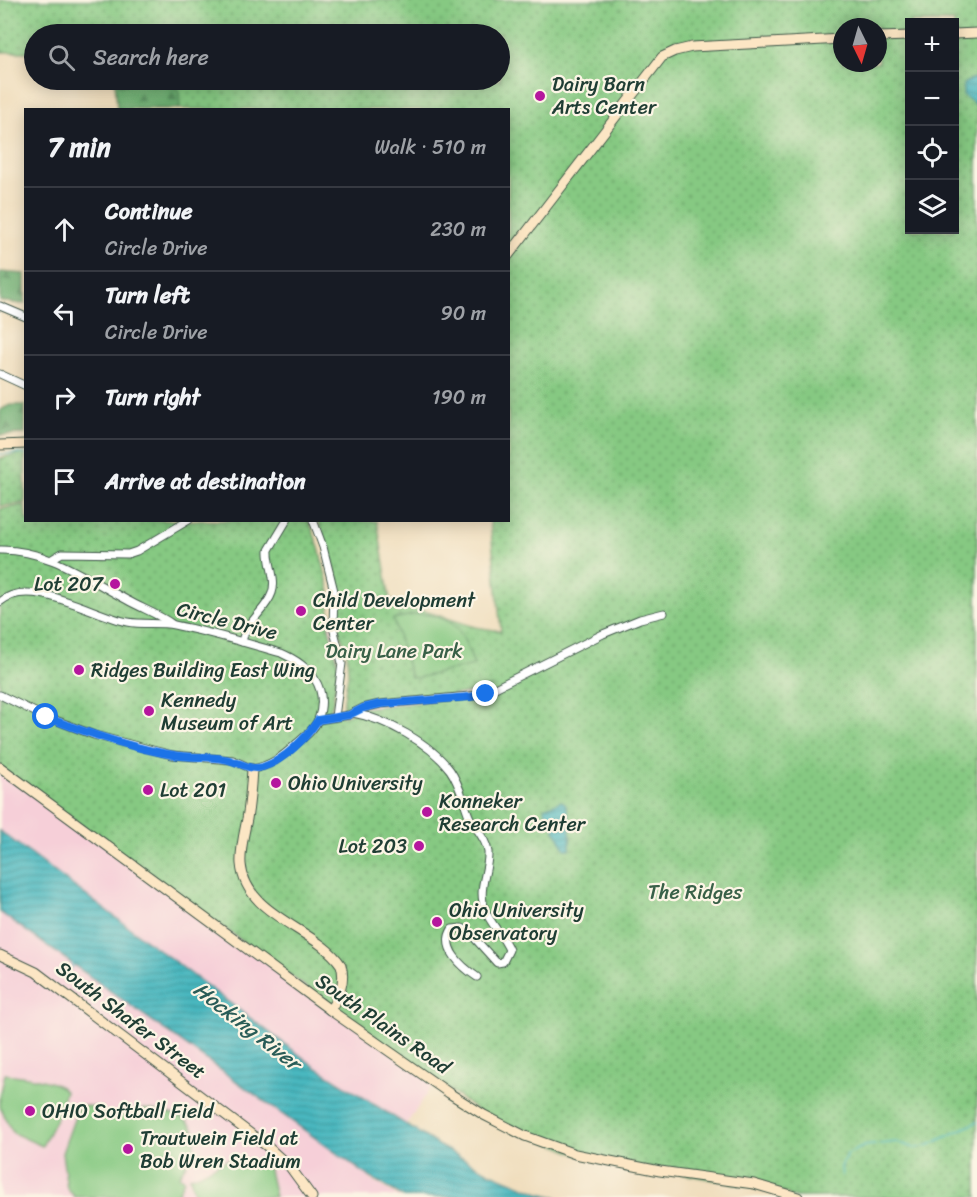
<!DOCTYPE html>
<html lang="en">
<head>
<meta charset="utf-8">
<style>
	:root { --surface:#171b24; --page:#242831; --text:#f1f3f6; --muted:#9ea1a6; --line:#363941 }
	body { margin:0; font-family:Sriracha,sans-serif; background:var(--page); color:var(--text) }
	.controls { position:absolute; right:18px; top:18px; display:grid; overflow:hidden; border-radius:0px; box-shadow:0 3px 15px #0003 }
	.controls button { width:54px; height:54px; display:grid; place-items:center; padding:0; border:0; border-bottom:2px solid var(--line); background:var(--surface); color:var(--text); font:30px sans-serif }
	.compass { position:absolute; left:833px; top:18px; width:54px; height:54px; border-radius:50%; background:var(--surface); box-shadow:0 3px 15px #0003; rotate:175deg }
	.stop { position:absolute; width:18px; height:18px; margin:-14px; border:4px solid #1a73e8; border-radius:50%; background:#fff }
	.stop.end { background:#1a73e8; border-color:#fff; box-shadow:0 2px 6px #0008 }
	.list { margin:0; padding:0; list-style:none }
	h2 { display:flex; justify-content:space-between; align-items:center; height:78px; margin:0; padding:0 24px; font-size:26px }
	h2 small { font-size:20px; font-weight:400; color:var(--muted) }
	.list li { display:grid; grid-template-columns:39px 1fr auto; gap:18px; align-items:center; box-sizing:border-box; height:84px; padding:0 24px; border-top:2px solid var(--line) }
	.list b { display:block; font-size:22px; white-space:nowrap }
	.list p { margin:0; font-size:20px; white-space:nowrap; color:var(--muted) }
	.list em { font-size:20px; font-style:normal; color:var(--muted) }
	.icon { flex:none; width:33px; height:33px; fill:none; stroke:currentColor; stroke-width:2; stroke-linecap:round; stroke-linejoin:round }
	.map { position:relative; flex:none; width:977px; height:1197px; overflow:hidden }
	.search { position:absolute; background:var(--surface); box-shadow:0 3px 15px #0003; left:24px; top:24px; width:486px; height:66px; display:flex; align-items:center; gap:15px; box-sizing:border-box; padding:0 21px; border-radius:33px; color:var(--muted); font-size:22px }
	.panel { position:absolute; background:var(--surface); box-shadow:0 3px 15px #0003; left:24px; top:108px; width:486px; height:414px; border-radius:0px }
	.map>svg:first-child { display:block }
</style>
</head>
<body>
<div class="map">
<svg width="977" height="1197" viewBox="0 0 977 1197">
	<defs>
		<pattern id="forest-firs" width="22" height="20" patternUnits="userSpaceOnUse" patternTransform="scale(1.5)"><rect width="22" height="20" fill="#6cad70"/><path d="M5 1l3.5 6h-7zM16 11l3.5 6h-7z" fill="#588e5d"/></pattern>
		<pattern id="park-dots" width="8" height="8" patternUnits="userSpaceOnUse" patternTransform="scale(1.5)"><rect width="8" height="8" fill="#86c982"/><path d="M2 2h.1M6 6h.1" fill="none" stroke="#6da46b" stroke-width="1.8" stroke-linecap="round"/></pattern>
		<pattern id="water-rules" width="6" height="5" patternUnits="userSpaceOnUse" patternTransform="scale(1.5)"><rect width="6" height="5" fill="#48b7bf"/><path d="M0 2.5h6" fill="none" stroke="#3b969c"/></pattern>
	</defs>
	<rect width="100%" height="100%" fill="#fcf5e5"/>
	<filter id="ink" filterUnits="userSpaceOnUse"><feTurbulence type="fractalNoise" baseFrequency=".0167" numOctaves="2"/><feDisplacementMap in="SourceGraphic" scale="12" xChannelSelector="R" yChannelSelector="G"/><feConvolveMatrix kernelMatrix="1 2 1 2 8 2 1 2 1" color-interpolation-filters="sRGB"/></filter>
	<filter id="wash" filterUnits="userSpaceOnUse"><feTurbulence type="fractalNoise" baseFrequency=".008" numOctaves="4" result="noise"/><feDisplacementMap in="SourceGraphic" scale="24" xChannelSelector="R" yChannelSelector="G"/><feGaussianBlur stdDeviation="1.35" result="paint"/><feColorMatrix in="noise" values="0 0 0 0 0 0 0 0 0 0 0 0 0 0 0 0 0 1.4 0 .05"/><feComposite in="paint" operator="in"/></filter>
	<g filter="url(#wash)">
		<rect width="100%" height="100%" fill="#efdcba"/>
		<path fill="#f6cfd8" d="M25,505l1,15 295,43 17,96 -9,52 46,-9 111,-13 4,310 -120,180 30,18h-400v-688z"/>
		<g fill="url(#forest-firs)" stroke="#467552" stroke-width="1.5">
			<path d="M115,80h132l1,29h-131z"/>
			<path d="M0,272l25,2v29l-4,1 -21,-3z"/>
			<path d="M10,405h15v29l-25,1v-25z"/>
		</g>
		<g fill="url(#park-dots)" stroke="#52835b" stroke-width="1.5" fill-rule="evenodd">
			<path d="M0,0h977v1197h-188v-3l-213,-40 -92,-39 -484,-348v-258l25,-4 1,15 283,1 10,27 11,44 -1,35 9,37 -5,37 -4,13 15,2 19,-8 107,-11 23,-11c-48,18 -101,4 -151,25l6,-36 -1,-22 -8,-24 1,-41 -12,-42 -10,-25h59l13,79 85,27 26,4 -11,-110 18,-1v-410l-328,-1 -1,-20 -28,-9h349v-46h-466v18h-34zM910,22h44v208h-44zM842,27h36v36h-36z"/>
			<path d="M25,453v50l-25,3v-48z"/>
		</g>
		<g fill="#86c982" stroke="#52835b" stroke-width="1.5">
			<path d="M417,614c40,1 45,18 57,51l-57,13 -6,-1 -18,-58z"/>
			<path d="M5,1074c14,2 51,5 60,17l-7,24 -16,31 -29,-13 -13,-26v-11z"/>
			<path d="M79,1105l23,3v5l38,4 3,-8c20,3 59,5 51,37 -2,10 -10,21 -15,30l5,4 -8,17h-101l-8,-8 -5,-36z"/>
			<path d="M234,1158c12,1 21,5 33,3l8,36h-80l-5,-20c17,-4 27,-16 44,-19z"/>
		</g>
		<g fill="url(#water-rules)" stroke="#347a7a" stroke-width="1.5">
			<path d="M974,78l3,2v26l-14,-11v-11z"/>
			<path d="M561,801l4,2c5,9 6,35 5,46h-5l-21,-41z"/>
			<path d="M0,831l317,237 124,79 50,26 48,20 19,4h-154l-34,-20 -370,-265z"/>
		</g>
		<g fill="none" stroke-linecap="round" stroke-linejoin="round">
			<g stroke="#48b7bf" stroke-width="1.5">
				<path d="M0,454l19,-1 7,2"/>
				<path d="M70,970l4,-7"/>
				<path d="M842,1176l-1,-9 6,-13 18,-8 31,-4 19,6 12,-2 50,-24"/>
			</g>
		</g>
	</g>
	<g filter="url(#ink)">
		<g fill="none" stroke-linecap="round" stroke-linejoin="round">
			<g stroke="#3e5548" stroke-width="9">
				<g id="street">
					<path d="M0,306l26,11"/>
					<path d="M0,374l26,12"/>
					<path d="M313,520l10,27 11,44 -1,36 9,36 -7,54"/>
					<path d="M0,550c48,-1 87,29 127,50 16,9 31,14 45,24"/>
					<path d="M52,559l10,-6 66,1 9,-3 52,-31"/>
					<path d="M0,602c30,-27 94,14 128,20 15,3 31,0 46,3 36,7 72,18 107,28 28,12 49,34 37,67 -4,10 -14,17 -22,24 -14,13 -26,22 -44,25l-19,-9 -61,-5 -78,-20 -57,-22 -37,-18"/>
					<path d="M242,642c3,-20 24,-31 30,-49 5,-14 -4,-29 -3,-43l18,-30"/>
					<path d="M353,713c33,6 77,30 97,57 10,14 13,31 19,46 6,13 17,22 19,36 1,17 -9,34 -5,50 3,18 19,31 26,48l-6,12 -6,1 -29,-32 -6,-3 -10,1c-12,19 10,38 25,48"/>
					<path d="M318,720l31,-5 14,-7 17,-4 101,-9 122,-61 37,-15 24,-6"/>
				</g>
			</g>
			<g stroke="#3e5548" stroke-width="11">
				<g id="secondary">
					<path d="M954,34l23,-1"/>
					<path d="M878,37l32,-1"/>
					<path d="M508,256l154,-199 13,-6 17,-4 150,-8"/>
					<path d="M0,445l26,-1"/>
					<path d="M0,767l330,243 119,83 35,22 41,21 50,18 85,17 94,13 44,13"/>
					<path d="M252,769c-1,17 -2,33 -5,50 -3,15 -7,30 -6,45 4,52 75,64 100,101 5,17 -2,31 -11,45"/>
					<path d="M0,955l36,17 232,175 22,20 22,30"/>
				</g>
			</g>
			<use href="#street" stroke="#fff" stroke-width="7"/>
			<use href="#secondary" stroke="#fce6c4" stroke-width="9"/>
		</g>
	</g>
	<g fill="none" stroke-linecap="round" stroke-linejoin="round" filter="url(#ink)">
		<path stroke="#1a73e8" stroke-width="8" d="M46,717c41,16 84,31 128,38 16,3 33,1 50,4 14,2 25,12 39,8 22,-7 43,-29 55,-47l31,-5 14,-7 17,-4 90,-7 16,-3"/>
	</g>
	<g fill="#b5179e" stroke="#fcf5e5" stroke-width="2">
		<circle cx="540" cy="96" r="6"/>
		<circle cx="115" cy="584" r="6"/>
		<circle cx="301" cy="611" r="6"/>
		<circle cx="79" cy="670" r="6"/>
		<circle cx="149" cy="711" r="6"/>
		<circle cx="276" cy="783" r="6"/>
		<circle cx="148" cy="790" r="6"/>
		<circle cx="427" cy="812" r="6"/>
		<circle cx="419" cy="846" r="6"/>
		<circle cx="437" cy="922" r="6"/>
		<circle cx="30" cy="1111" r="6"/>
		<circle cx="128" cy="1149" r="6"/>
	</g>
	<g text-anchor="middle" dominant-baseline="central" stroke-width="4.5" stroke-linejoin="round" paint-order="stroke">
		<g font-size="20" fill="#1f3d34" stroke="#fcf5e5" text-anchor="start">
			<text x="552" y="84">Dairy Barn<tspan x="552" dy="23">Arts Center</tspan></text>
			<text x="103" y="584" text-anchor="end">Lot 207</text>
			<text x="313" y="600">Child Development<tspan x="313" dy="23">Center</tspan></text>
			<text x="91" y="670">Ridges Building East Wing</text>
			<text x="161" y="700">Kennedy<tspan x="161" dy="23">Museum of Art</tspan></text>
			<text x="288" y="783">Ohio University</text>
			<text x="160" y="790">Lot 201</text>
			<text x="439" y="801">Konneker<tspan x="439" dy="23">Research Center</tspan></text>
			<text x="407" y="846" text-anchor="end">Lot 203</text>
			<text x="449" y="910">Ohio University<tspan x="449" dy="23">Observatory</tspan></text>
			<text x="42" y="1111">OHIO Softball Field</text>
			<text x="140" y="1138">Trautwein Field at<tspan x="140" dy="23">Bob Wren Stadium</tspan></text>
		</g>
		<g font-size="20" fill="#1f3d34" stroke="#fcf5e5">
			<text transform="translate(227 621) rotate(14)">Circle Drive</text>
			<text transform="translate(131 1020) rotate(37)">South Shafer Street</text>
			<text transform="translate(383 1024) rotate(35)">South Plains Road</text>
		</g>
		<g font-size="20" fill="#396048" stroke="#fcf5e5">
			<text x="394" y="651">Dairy Lane Park</text>
			<text x="695" y="892">The Ridges</text>
		</g>
		<g font-size="21" font-style="italic" fill="#295c57" stroke="#fcf5e5">
			<text transform="translate(247 1026) rotate(38)">Hocking River</text>
		</g>
	</g>
</svg>
<div class="controls">
<button>+</button>
<button>−</button>
<button><svg class="icon" aria-label="locate" viewBox="0 0 24 24"><circle cx="12" cy="12" r="6"/><path d="M12 2v4M12 18v4M2 12h4M18 12h4"/></svg></button>
<button><svg class="icon" aria-label="layers" viewBox="0 0 24 24"><path d="M12 4l9 5-9 5-9-5zM3 14l9 5 9-5"/></svg></button>
</div>
<svg class="compass" viewBox="-18 -18 36 36"><path d="M0-13l5 13h-10z" fill="#e53935"/><path d="M0 13l5-13h-10z" fill="#9ea1a6"/></svg>
<div class="stop" style="left:46px;top:717px"></div>
<div class="stop end" style="left:486px;top:694px"></div>
<div class="search"><svg class="icon" aria-label="search" viewBox="0 0 24 24"><circle cx="10" cy="10" r="6"/><path d="M15 15l6 6"/></svg>Search here</div>
<section class="panel">
<h2>7 min<small>Walk · 510 m</small></h2>
<ul class="list">
<li><svg class="icon" aria-label="ahead" viewBox="0 0 24 24"><path d="M12 20V5M6 11l6-6 6 6"/></svg><div><b>Continue</b><p>Circle Drive</p></div><em>230 m</em></li>
<li><svg class="icon" aria-label="left" viewBox="0 0 24 24"><path d="M17 20v-9H6M10 6l-5 5 5 5"/></svg><div><b>Turn left</b><p>Circle Drive</p></div><em>90 m</em></li>
<li><svg class="icon" aria-label="right" viewBox="0 0 24 24"><path d="M7 20v-9h11M14 6l5 5-5 5"/></svg><div><b>Turn right</b></div><em>190 m</em></li>
<li><svg class="icon" aria-label="arrive" viewBox="0 0 24 24"><path d="M6 21V4h12l-3 4 3 4H6"/></svg><div><b>Arrive at destination</b></div></li>
</ul>
</section>
</div>
</body>
</html>
